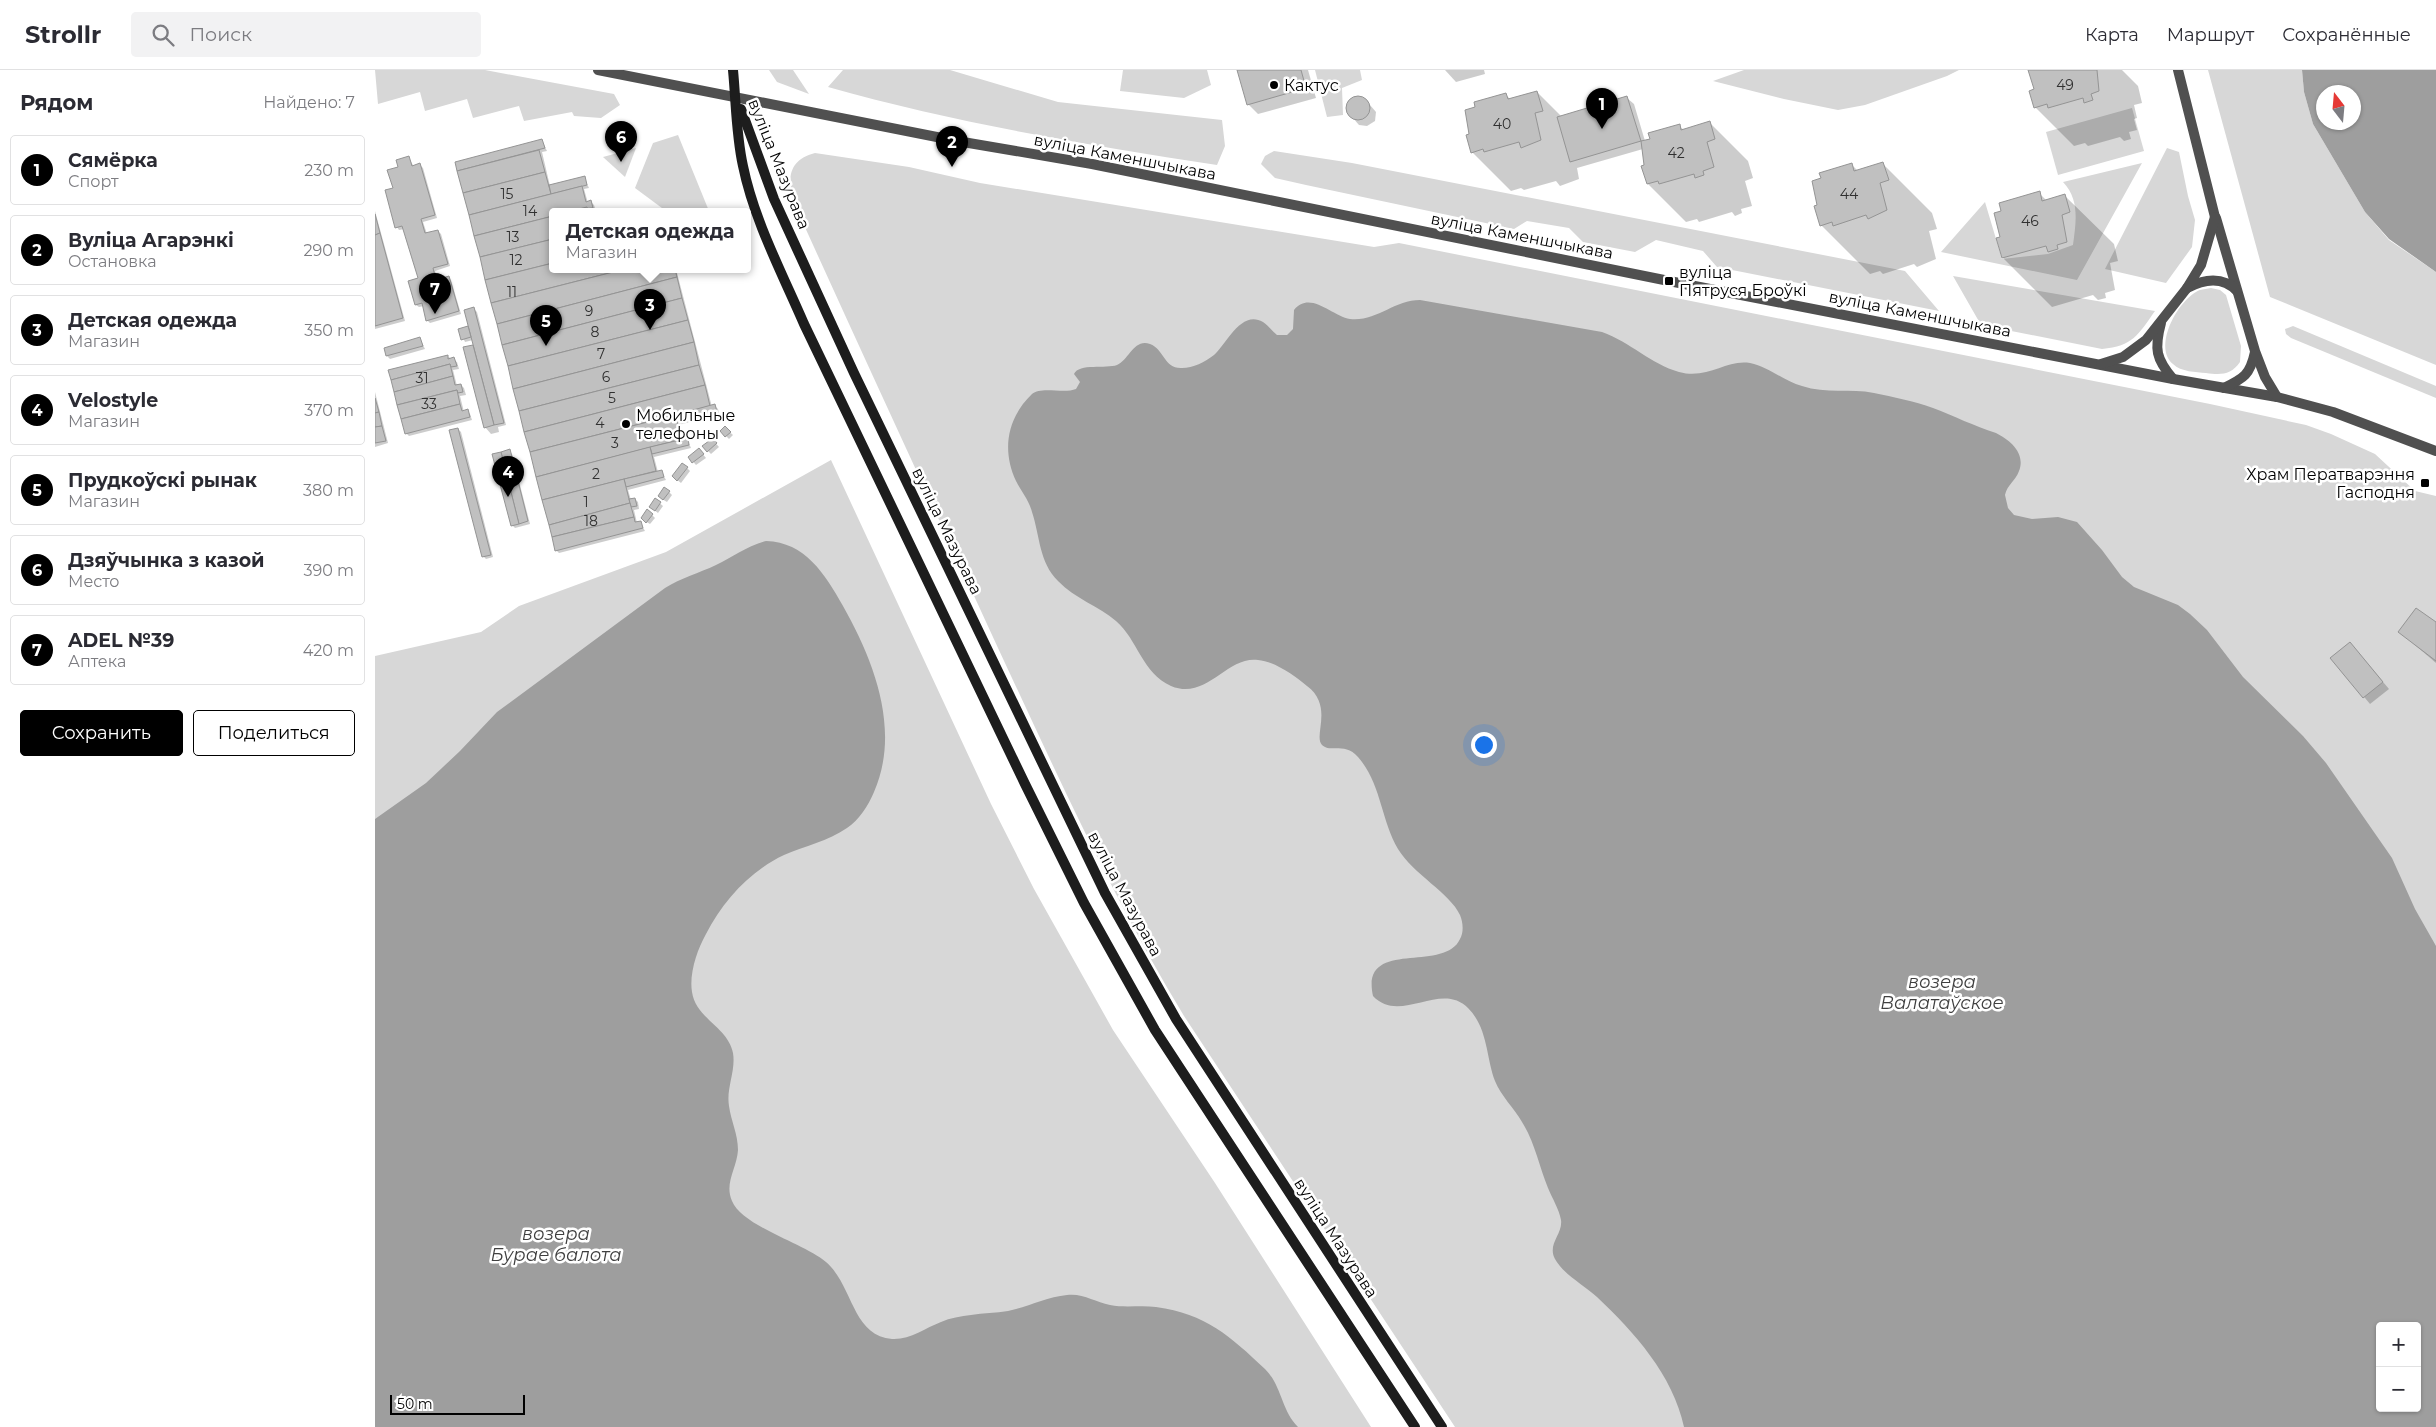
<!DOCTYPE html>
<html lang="ru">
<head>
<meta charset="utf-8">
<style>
	:root { --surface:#fff; --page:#f2f2f3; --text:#2b2b33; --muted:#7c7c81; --line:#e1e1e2; --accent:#000 }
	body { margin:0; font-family:Montserrat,sans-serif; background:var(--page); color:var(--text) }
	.controls { position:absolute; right:15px; bottom:15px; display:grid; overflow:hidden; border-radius:5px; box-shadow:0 1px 4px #0004 }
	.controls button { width:45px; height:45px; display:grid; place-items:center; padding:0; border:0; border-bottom:1px solid var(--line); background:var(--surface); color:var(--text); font:25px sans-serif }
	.compass { position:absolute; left:1941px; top:15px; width:45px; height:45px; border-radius:50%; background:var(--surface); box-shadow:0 1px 4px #0004; rotate:344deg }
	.scale { position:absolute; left:15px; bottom:12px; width:135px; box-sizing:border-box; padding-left:5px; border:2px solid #000; border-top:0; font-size:14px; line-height:18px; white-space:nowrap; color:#000; -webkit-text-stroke:4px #fff; paint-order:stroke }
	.you { position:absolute; left:1108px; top:674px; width:18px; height:18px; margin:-12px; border:4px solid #fff; border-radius:50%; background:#1a73e8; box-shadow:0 0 0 8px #1a73e833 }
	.badge { display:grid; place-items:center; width:32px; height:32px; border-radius:50%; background:var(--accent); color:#fff; font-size:16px; font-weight:700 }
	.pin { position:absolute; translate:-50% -41px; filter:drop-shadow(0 1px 2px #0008) }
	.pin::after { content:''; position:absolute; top:26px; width:18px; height:15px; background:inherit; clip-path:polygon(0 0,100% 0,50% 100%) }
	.popup { position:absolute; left:174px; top:138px; width:202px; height:65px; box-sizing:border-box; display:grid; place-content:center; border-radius:5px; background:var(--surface); filter:drop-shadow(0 1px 4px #0005); font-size:16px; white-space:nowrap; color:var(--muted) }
	.popup b { font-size:19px; color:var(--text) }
	.popup::after { content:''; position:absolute; left:50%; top:100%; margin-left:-10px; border:10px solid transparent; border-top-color:var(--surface) }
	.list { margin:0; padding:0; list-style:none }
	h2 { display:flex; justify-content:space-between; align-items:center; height:65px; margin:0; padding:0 20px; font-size:21px }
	h2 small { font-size:16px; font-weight:400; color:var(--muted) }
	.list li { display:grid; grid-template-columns:32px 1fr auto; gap:15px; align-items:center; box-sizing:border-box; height:70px; margin:0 10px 10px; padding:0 10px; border:1px solid var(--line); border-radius:5px }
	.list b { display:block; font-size:19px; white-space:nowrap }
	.list p { margin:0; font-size:16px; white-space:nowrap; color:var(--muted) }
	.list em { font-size:16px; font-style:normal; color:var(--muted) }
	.actions { display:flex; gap:10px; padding:15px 20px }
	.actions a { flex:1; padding:11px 0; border:1px solid var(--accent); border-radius:5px; text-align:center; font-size:18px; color:var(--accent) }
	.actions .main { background:var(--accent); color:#fff }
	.icon { flex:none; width:28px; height:28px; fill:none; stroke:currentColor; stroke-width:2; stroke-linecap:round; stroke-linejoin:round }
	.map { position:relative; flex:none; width:2061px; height:1357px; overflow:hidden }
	header { display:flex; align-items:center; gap:30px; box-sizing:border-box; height:70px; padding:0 25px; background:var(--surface); border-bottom:1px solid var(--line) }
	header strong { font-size:24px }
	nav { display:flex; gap:28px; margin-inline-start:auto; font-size:18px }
	.search { width:350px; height:45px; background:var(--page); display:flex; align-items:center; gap:12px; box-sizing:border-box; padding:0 18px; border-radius:5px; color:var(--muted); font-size:19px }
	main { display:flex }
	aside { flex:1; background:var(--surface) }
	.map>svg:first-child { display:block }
</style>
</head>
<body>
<header>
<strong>Strollr</strong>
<div class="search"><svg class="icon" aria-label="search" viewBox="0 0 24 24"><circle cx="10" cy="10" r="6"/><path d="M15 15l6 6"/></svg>Поиск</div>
<nav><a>Карта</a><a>Маршрут</a><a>Сохранённые</a></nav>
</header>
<main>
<aside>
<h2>Рядом<small>Найдено: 7</small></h2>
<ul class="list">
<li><span class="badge">1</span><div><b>Сямёрка</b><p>Спорт</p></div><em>230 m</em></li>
<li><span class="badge">2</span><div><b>Вуліца Агарэнкі</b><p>Остановка</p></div><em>290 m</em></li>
<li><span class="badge">3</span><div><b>Детская одежда</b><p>Магазин</p></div><em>350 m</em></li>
<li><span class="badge">4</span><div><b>Velostyle</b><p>Магазин</p></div><em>370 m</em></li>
<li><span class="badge">5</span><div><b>Прудкоўскі рынак</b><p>Магазин</p></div><em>380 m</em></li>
<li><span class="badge">6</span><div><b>Дзяўчынка з казой</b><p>Место</p></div><em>390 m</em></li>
<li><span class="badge">7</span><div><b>ADEL №39</b><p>Аптека</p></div><em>420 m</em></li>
</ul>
<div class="actions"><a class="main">Сохранить</a><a>Поделиться</a></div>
</aside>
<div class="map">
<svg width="2061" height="1357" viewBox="0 0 2061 1357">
	<rect width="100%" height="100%" fill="#fff"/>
	<g fill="#d7d7d7" fill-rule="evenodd">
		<path d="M0,0h110l129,24 6,11 -19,13 -27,-2 -2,-4 -48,9 -5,-15 -46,12 -6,-19 -42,12 -5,-19 -42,12z"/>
		<path d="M394,0h24l16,24 -32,-12z"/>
		<path d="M468,0h107l108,32 164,18 3,26 -8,19c-131,-20 -261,-42 -389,-78z"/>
		<path d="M748,0h84l4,15 -27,13 -64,-7z"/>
		<path d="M940,0h45l2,10 -20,8 1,27 -16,2z"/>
		<path d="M1369,0h215l-12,6 -82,29 -27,5 -54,-11 -71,-18z"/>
		<path d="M1833,0h94l2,22 9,32 52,88 24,28 47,32v93l-166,-68z"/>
		<path d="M1757,38l12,43 -86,24 -12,-43z"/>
		<path d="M303,65l31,76h-43l-31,-23 18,-45z"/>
		<path d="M261,78l-11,29 -22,-20z"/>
		<path d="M1792,78l12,4 9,44 7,24 -3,27 -26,36 -61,-14z"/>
		<path d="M899,81l78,12 553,108 34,40 -222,-44 -14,-16 -47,-11 -21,12 -52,-10 -14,-14 -42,-7 -13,8 -208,-44 -31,-7 -14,-14 4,-8z"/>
		<path d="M440,83l94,14 71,16 394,64 25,-4 811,161 96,21 25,9 44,20 40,37 21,5v931h-981l-271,-411c-71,-117 -128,-244 -186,-368 -68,-148 -137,-297 -204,-445 -7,-24 -6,-43 21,-50zM2005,1256h37v82h-37z"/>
		<path d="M1767,93l-65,117 -136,-28 44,-50 17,57 46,-5 25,-9c3,-23 7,-45 -10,-63z"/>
		<path d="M1578,206l202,35c-17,24 -22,35 -53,38l-121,-24z"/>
		<path d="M1836,218l9,2 6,5 15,51 -1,16c-9,13 -19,13 -34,11 -10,-1 -25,-1 -33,-9 -21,-18 6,-66 27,-74 3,-1 8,-1 11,-2z"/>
		<path d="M1918,256l143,60v12l-145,-60 -5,-4 -1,-5z"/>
		<path d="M456,390l160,344 43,85 79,141 102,153 156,244h-996v-771l106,-24 38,-26 147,-54z"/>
	</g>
	<g fill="#9e9e9e" fill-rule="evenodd">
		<path d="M1927,0h134v202l-47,-33 -24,-27 -52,-88 -9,-32zM1948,22h30v30h-30z"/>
		<path d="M1045,230l182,32c28,10 49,32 77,40 29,8 47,-13 71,-9 19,4 34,18 52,23 24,8 48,2 72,7 19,4 40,8 59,15 21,8 41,18 63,25 14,7 30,20 23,38 -3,9 -12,14 -14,24l3,13 6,7 18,4 26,-2 19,5 25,28 20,27 12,10 44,18 12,9 17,16 36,47 60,59 23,27 66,95 23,51 21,37v481h-752c-11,-52 -50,-95 -87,-130 -13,-12 -33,-22 -42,-38 -8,-15 8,-25 6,-39 -2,-11 -9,-22 -13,-32 -9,-22 -13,-45 -26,-66 -8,-14 -21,-26 -27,-41 -9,-24 -7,-53 -27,-73 -27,-28 -68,17 -95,-12 -13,-59 71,-22 87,-57 4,-7 3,-17 0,-24 -10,-22 -47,-41 -62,-66 -17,-29 -17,-66 -40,-92 -13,-15 -28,-4 -36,-12 -9,-9 12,-39 -15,-59 -12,-10 -33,-25 -49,-26 -32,-4 -51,41 -87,26 -29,-13 -33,-46 -55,-65 -17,-15 -41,-22 -58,-40 -19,-19 -18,-45 -26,-69 -3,-12 -11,-21 -16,-31 -15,-32 -8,-64 16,-87 9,-8 32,0 44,-5l4,-7 -6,-8c5,-11 32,-5 43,-9 12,-5 17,-27 33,-21 14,5 14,25 32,24 11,0 23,-6 32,-13 12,-10 27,-46 49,-33 5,3 9,9 14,13h10l6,-6 1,-19c16,-20 38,6 56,9 26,3 44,-19 70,-19zM2005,1256h37v82h-37z"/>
		<path d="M391,471c39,1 59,33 77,65 31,55 58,124 31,186 -6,14 -15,28 -27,36 -19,13 -42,18 -63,27 -34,16 -61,46 -78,79 -9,16 -17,40 -14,58 4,27 36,35 41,61 3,18 -7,35 -4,53 2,15 9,28 9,44 -1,18 -14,33 -6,51 10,25 71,42 94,61 27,23 26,74 66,77 18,1 33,-11 49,-17 9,-4 20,-6 30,-7 12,-2 25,-2 37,-4 20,-4 38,-14 59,-16 16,-2 28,7 43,10 15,3 31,0 46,2 50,7 74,29 109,62 17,17 16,41 33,58h-923v-608l51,-36 34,-32 37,-39 168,-124c16,-10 34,-15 51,-23 17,-8 31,-19 50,-24z"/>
	</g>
	<g fill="#0003">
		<path d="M863,0h70l8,28 -58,16 -10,-10z"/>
		<path d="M1070,0h39l1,4 -29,8z"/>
		<path d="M1654,0h93l16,16 4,17 -8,2 3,13 -3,1 3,11 -8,2 2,7 -7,2 -4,-4 -32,9 -3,-3 -11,3 -39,-39v-17z"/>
		<path d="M1162,22l25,25 65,-19 7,6 11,37 34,-15 5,4 26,-7 38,38 5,17 -8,3 7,25 -11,3 1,4 -7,3 -3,-4 -33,10 -2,-3 -11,3 -38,-38 -5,-35 -66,19 2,11 -19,7 -4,-5 -32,9 -3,-2 -10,3 -39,-39 34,-57 4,4z"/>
		<path d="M980,26l9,2 12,14 -1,9 -8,5 -8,-1 -13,-15 2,-9z"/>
		<path d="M167,71l5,10 -5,1 8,34 34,-9 5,11 -5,1 4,14 3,-1 3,3 2,6h-43v58h123l36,138 3,-1 3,3 1,5 -40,11 4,15 4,-1 4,9 -37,9 4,15 3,-1 5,9 -38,10 3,10 4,-1 3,3 1,7 -5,1 3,13 3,-1 5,9 -86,22 -3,-3 -100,-387z"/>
		<path d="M34,88l5,9 6,-2 3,3 14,50 -14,4 4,12 11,-3 3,3 9,32 -15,5 3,9 10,-3 3,3 10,34 -31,9 -3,-3 -3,-14 -5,1 -3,-2 3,-26 -14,-50 -6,1 -2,-3 -3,-38 6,-21z"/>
		<path d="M1508,94l49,49 5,16 -8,2 7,28 -19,8 -3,-3 -31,10 -3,-3 -10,3 -49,-49 -3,-19 34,-41 6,6z"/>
		<path d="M1664,123l8,8 18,-5 49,48 4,17 -8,2 5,27 -10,3 1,5 -8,2 -5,-5 -41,12 -49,-49 -5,-19 4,-1z"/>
		<path d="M0,141l30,110 -30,8z"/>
		<path d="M99,239l3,3 29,113 -8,2 1,5 -8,2 -6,-7 -21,-79 11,-2 -2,-6 -8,2 -6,-13 11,-2z"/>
		<path d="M45,269l5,10 -35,10 -3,-3z"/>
		<path d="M72,286l10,6 2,7 -6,1 4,16 4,-1 3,3 2,7 -6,1 4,16 3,-1 3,3 2,6 -63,16 -3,-3z"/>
		<path d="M0,322l13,51 -13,4z"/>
		<path d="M350,358l8,7 -4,4 -8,-8z"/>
		<path d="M83,359l3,3 32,125 -7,2 -3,-3z"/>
		<path d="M337,369l7,8 -8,7 -3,-3z"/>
		<path d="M134,381l3,3 18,70 -15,4 -3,-3z"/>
		<path d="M327,383l4,5 -10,7 -7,-8z"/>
		<path d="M308,394l7,7 -9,12 -5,-4z"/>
		<path d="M294,422l3,3 -5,7 -5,-3z"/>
		<path d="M281,430l7,6 -5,7 -4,-3z"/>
		<path d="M273,441l7,7 -5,6 -5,-3z"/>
		<path d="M2061,554v39l-36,-31z"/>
		<path d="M1981,580l33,39 -19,15 -38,-46z"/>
	</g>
	<g fill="#c0c0c0" stroke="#949494">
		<path d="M862,0h64l5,18 -59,17z"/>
		<path d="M1653,0h69l2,21 -8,3 2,6 -9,3 -1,-5 -35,10 -1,-4 -13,4 -5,-17 5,-2z"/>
		<path d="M1162,21l6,20 -8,2 6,27 -20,8 -2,-6 -35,10 -1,-3 -12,4 -5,-18 3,-1 -4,-24 10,-3 -1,-5 32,-9 2,6z"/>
		<circle cx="983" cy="38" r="12"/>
		<path d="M1252,26l14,45 -71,21 -13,-45z"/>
		<path d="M1335,51l5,18 -8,3 7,25 -11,4 1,4 -9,3 -1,-4 -35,10 -1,-3 -11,3 -6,-18 3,-1 -3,-24 9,-2 -2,-6 32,-9 1,6z"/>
		<path d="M167,69l3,9 -88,23 -2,-9z"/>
		<path d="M164,80l6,22 -82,21 -6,-22z"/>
		<path d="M34,86l3,10 8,-3 15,52 -14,4 4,14 13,-3 10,34 -15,4 3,12 13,-4 10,35 -33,10 -4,-18 -7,2 -7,-24 10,-3 -16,-52 -7,2 -10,-38 8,-2 -6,-18 11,-3 -2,-7z"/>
		<path d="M1508,92l6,18 -9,3 7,27 -19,9 -2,-4 -33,11 -1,-4 -12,4 -6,-20 3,-1 -5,-24 9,-3 -2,-5 33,-10 2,8z"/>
		<path d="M170,102l6,22 -82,21 -6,-22z"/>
		<path d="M210,106l2,9 -36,9 -2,-9z"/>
		<path d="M207,116l4,16 5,-2 2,8 -40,3v5l-79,20 -5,-21z"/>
		<path d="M1665,121l2,10 23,-7 5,18 -8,3 5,27 -10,3 1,4 -10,3 -2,-6 -44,12 -6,-20 4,-1 -6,-24 7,-2 -2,-8z"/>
		<path d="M212,137l1,4h-17z"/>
		<path d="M0,144l5,19 -5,2z"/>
		<path d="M178,146v23l-73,18 -6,-21z"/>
		<path d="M5,163l23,85 -28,8v-91z"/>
		<path d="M178,169v24l-68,17 -5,-23z"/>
		<path d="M178,193v6h72l-134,34 -6,-23z"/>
		<path d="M250,199h50l2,8 -180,47 -6,-21z"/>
		<path d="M302,207l5,21 -180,47 -5,-21z"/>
		<path d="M307,228l6,22 -180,46 -6,-21z"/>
		<path d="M99,237l30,116 -10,2 -30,-115z"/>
		<path d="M313,250l6,22 -181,47 -5,-23z"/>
		<path d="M93,256l3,11 -10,3 -3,-11z"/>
		<path d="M45,267l3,9 -37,10 -2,-8z"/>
		<path d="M319,272l5,23 -180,46 -6,-22z"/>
		<path d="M98,275l21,80 -10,3 -21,-81z"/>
		<path d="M73,285v4l6,-2 3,9 -6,1 -1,-3 -59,16 -3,-10z"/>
		<path d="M75,294l3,12 -59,16 -3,-12z"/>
		<path d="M324,295l6,20 -181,47 -5,-21z"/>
		<path d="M78,306l2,9 6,-1 2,8 -5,1 -1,-3 -60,15 -3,-13z"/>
		<path d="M330,315l5,21 -180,46 -6,-20z"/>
		<path d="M82,320l3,14 -59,15 -4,-14z"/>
		<path d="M0,328l4,14 -4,1z"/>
		<path d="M85,334l2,7 6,-2 2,8 -65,17 -4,-15z"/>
		<path d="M340,334l2,8 -40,10 -2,-7z"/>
		<path d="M4,342l3,14 -7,1v-14z"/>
		<path d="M300,345l7,24 -146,38 -6,-25z"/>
		<path d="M7,356l4,15 -11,2v-16z"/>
		<path d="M350,356l6,6 -6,5 -5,-6z"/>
		<path d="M83,358l33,127 -9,2 -33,-127z"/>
		<path d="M313,368l1,7 -37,9 -2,-7z"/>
		<path d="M338,368l4,5 -10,9 -5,-6z"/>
		<path d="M275,377l6,24 -114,29 -6,-23z"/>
		<path d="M324,378l5,6 -12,9 -4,-6z"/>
		<path d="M135,379l18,72 -9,3 -18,-72z"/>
		<path d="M126,382l18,72 -8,2 -19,-72z"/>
		<path d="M307,393l6,4 -11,14 -5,-5z"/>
		<path d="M287,400l2,7 -38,10 -2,-8z"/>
		<path d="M249,409l6,24 -81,22 -7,-25z"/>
		<path d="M289,417l6,4 -7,9 -5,-4z"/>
		<path d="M260,428l2,8 -6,1 -2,-8z"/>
		<path d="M280,428l6,4 -6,9 -6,-4z"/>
		<path d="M255,433l4,14 -82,20 -3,-12z"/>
		<path d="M272,439l6,5 -7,9 -5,-5z"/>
		<path d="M259,447l1,5 6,-1 2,7 -88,23 -3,-14z"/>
		<path d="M2041,538l20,14v39l-38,-29z"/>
		<path d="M1975,572l33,40 -20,16 -33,-40z"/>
	</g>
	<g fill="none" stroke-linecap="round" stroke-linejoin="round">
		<path stroke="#505050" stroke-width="10" d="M1803,0l37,147"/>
		<g stroke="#505050" stroke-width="10">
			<path d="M223,0l359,71 135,23 577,117 504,98 104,18 56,15 103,39"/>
			<path d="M1841,148l39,133 10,26 12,20"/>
			<path d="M1812,218c17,-9 36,-12 50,3"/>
			<path d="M1786,253c-7,26 -5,36 12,56"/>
			<path d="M1726,294l22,-7 23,-17 41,-52 14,-23 14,-48"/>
			<path d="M1849,318c20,-10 26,-13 31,-36"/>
		</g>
		<g stroke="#1d1d1d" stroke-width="10">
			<path d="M358,0c3,31 3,65 10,96 11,54 39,107 61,158l221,460 59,119 71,127 260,397"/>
			<path d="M366,39l33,90 80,174 251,520 71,126 266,408"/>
		</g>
	</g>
	<g fill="#000" stroke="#fff" stroke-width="2">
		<circle cx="899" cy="15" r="5"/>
		<rect x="1289" y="206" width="10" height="10" rx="2.5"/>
		<circle cx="251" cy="354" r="5"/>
		<rect x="2045" y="408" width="10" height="10" rx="2.5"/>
	</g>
	<g text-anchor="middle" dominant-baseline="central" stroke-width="5" stroke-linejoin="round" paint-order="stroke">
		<g font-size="14" fill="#303030">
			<text x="1690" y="15">49</text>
			<text x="1127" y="54">40</text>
			<text x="1301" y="83">42</text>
			<text x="132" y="124">15</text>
			<text x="1474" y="124">44</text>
			<text x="155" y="141">14</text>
			<text x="1655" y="151">46</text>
			<text x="138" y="167">13</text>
			<text x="141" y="190">12</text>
			<text x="137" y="222">11</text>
			<text x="214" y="241">9</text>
			<text x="220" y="262">8</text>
			<text x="226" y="284">7</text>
			<text x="231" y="307">6</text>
			<text x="47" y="308">31</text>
			<text x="237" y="328">5</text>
			<text x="54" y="334">33</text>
			<text x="225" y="353">4</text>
			<text x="240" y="373">3</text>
			<text x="221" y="404">2</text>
			<text x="211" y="432">1</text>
			<text x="216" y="451">18</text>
		</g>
		<g font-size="16" fill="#000" stroke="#fff" text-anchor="start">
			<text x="909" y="15">Кактус</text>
			<text x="1304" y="202">вуліца<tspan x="1304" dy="18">Пятруся Броўкі</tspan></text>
			<text x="261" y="345">Мобильные<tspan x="261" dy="18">телефоны</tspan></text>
			<text x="2040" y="404" text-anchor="end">Храм Ператварэння<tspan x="2040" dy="18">Гасподня</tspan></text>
		</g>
		<g font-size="16" fill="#000" stroke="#fff">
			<text transform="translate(750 87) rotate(11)">вуліца Каменшчыкава</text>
			<text transform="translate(404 94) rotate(68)">вуліца Мазурава</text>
			<text transform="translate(1147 166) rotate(11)">вуліца Каменшчыкава</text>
			<text transform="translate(1545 244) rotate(11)">вуліца Каменшчыкава</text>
			<text transform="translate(572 461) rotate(64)">вуліца Мазурава</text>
			<text transform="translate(750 824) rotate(62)">вуліца Мазурава</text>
			<text transform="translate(961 1168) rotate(57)">вуліца Мазурава</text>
		</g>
		<g font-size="18" font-style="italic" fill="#3f3f3f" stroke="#fff">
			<text x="1567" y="912">возера<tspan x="1567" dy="21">Валатаўское</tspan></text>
			<text x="181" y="1164">возера<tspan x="181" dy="21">Бурае балота</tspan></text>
		</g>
	</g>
</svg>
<div class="controls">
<button>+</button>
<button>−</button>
</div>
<svg class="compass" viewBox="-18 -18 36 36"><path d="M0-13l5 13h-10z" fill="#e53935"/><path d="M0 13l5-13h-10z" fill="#7c7c81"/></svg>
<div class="scale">50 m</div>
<div class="you"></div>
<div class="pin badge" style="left:1227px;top:59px">1</div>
<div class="pin badge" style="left:577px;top:97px">2</div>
<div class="pin badge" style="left:275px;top:260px">3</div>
<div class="popup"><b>Детская одежда</b>Магазин</div>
<div class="pin badge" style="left:133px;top:427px">4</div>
<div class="pin badge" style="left:171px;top:276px">5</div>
<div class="pin badge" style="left:246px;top:92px">6</div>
<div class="pin badge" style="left:60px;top:244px">7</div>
</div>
</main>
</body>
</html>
